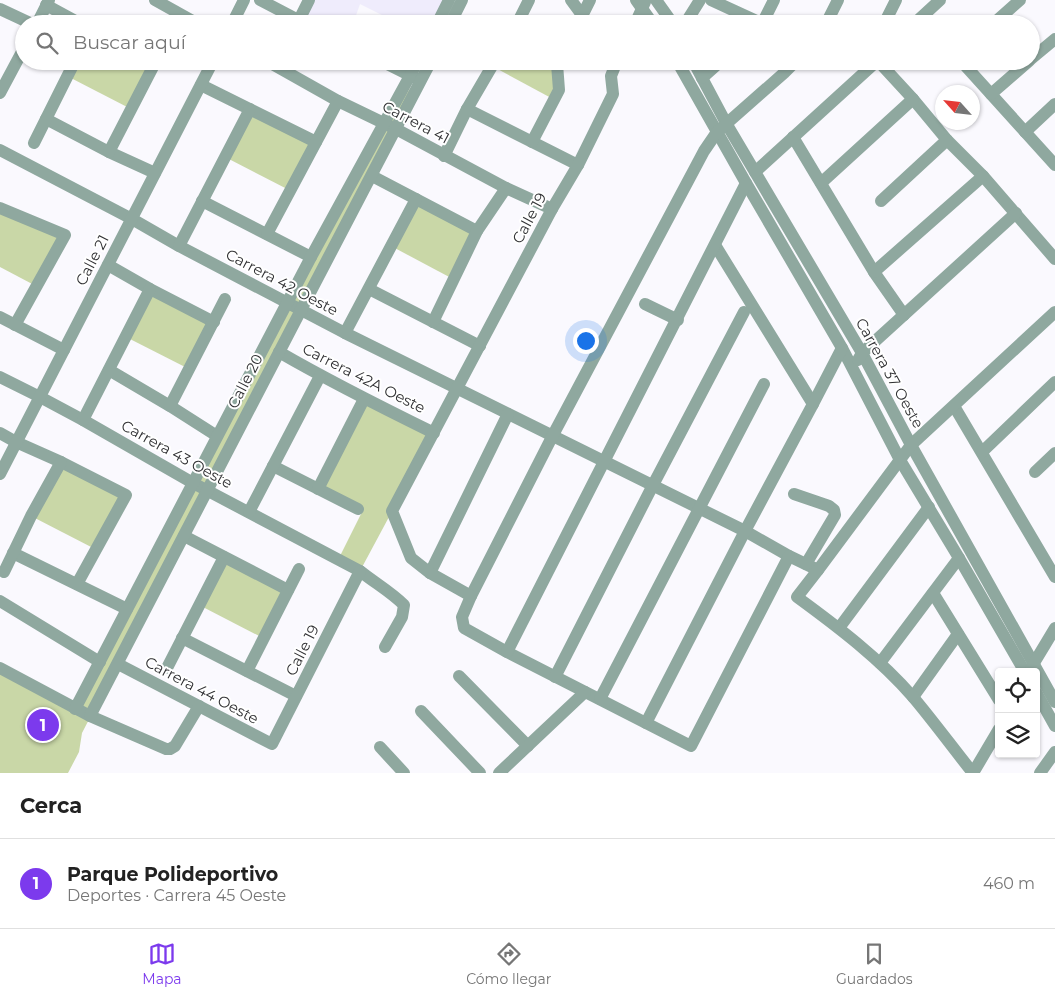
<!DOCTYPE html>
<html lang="es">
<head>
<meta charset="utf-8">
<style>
	:root { --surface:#fff; --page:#f2f2f2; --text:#222; --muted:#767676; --line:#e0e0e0; --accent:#7c3aed }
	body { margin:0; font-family:Montserrat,sans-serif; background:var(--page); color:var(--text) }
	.controls { position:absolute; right:15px; bottom:15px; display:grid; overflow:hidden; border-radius:5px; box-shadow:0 1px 4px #0004 }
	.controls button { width:45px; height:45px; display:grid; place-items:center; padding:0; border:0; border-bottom:1px solid var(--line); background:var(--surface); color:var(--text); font:25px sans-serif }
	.compass { position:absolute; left:935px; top:85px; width:45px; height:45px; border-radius:50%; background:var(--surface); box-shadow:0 1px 4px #0004; rotate:297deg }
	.you { position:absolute; left:585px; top:340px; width:18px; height:18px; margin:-12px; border:4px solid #fff; border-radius:50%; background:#1a73e8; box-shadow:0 0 0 8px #1a73e833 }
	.badge { display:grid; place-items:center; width:32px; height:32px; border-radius:50%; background:var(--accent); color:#fff; font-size:16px; font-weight:700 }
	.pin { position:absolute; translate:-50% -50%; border:2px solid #fff; box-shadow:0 1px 5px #0006 }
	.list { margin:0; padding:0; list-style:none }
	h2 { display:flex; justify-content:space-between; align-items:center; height:65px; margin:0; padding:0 20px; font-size:21px }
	h2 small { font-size:16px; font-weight:400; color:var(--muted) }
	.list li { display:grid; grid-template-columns:32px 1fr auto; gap:15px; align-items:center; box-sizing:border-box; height:90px; padding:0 20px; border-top:1px solid var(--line) }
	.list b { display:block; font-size:19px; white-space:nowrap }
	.list p { margin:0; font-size:16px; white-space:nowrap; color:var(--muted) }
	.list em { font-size:16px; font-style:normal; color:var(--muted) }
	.icon { flex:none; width:28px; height:28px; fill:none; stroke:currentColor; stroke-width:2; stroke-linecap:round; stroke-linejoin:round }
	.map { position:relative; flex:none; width:1055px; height:773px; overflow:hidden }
	.search { position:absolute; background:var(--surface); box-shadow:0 1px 4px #0004; left:15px; right:15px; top:15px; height:55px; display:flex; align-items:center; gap:12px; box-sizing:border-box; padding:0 18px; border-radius:28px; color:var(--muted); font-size:19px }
	.sheet { height:155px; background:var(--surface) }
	nav { display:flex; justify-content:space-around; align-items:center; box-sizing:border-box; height:70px; border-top:1px solid var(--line); background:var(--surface); font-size:14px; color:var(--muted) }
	nav a { display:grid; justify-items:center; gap:2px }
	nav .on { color:var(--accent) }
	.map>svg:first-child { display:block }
</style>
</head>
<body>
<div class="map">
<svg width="1055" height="773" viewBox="0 0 1055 773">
	<rect width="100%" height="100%" fill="#faf9fe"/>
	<path fill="#efecfc" d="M309,0h140l-12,24h-37l-40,-20 -7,20h-47z"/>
	<g fill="#c9d7a7">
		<path d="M75,61h78l-22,48 -64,-33z"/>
		<path d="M431,61l-130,249 -219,423 -3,19 -11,21h-68v-105l75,40 309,-585z"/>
		<path d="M495,61h64l-6,38 -61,-33z"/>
		<path d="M250,109l66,33 -25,49 -66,-34z"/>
		<path d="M416,199l61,32 -24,48 -62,-33z"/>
		<path d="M0,208l65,27 -29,51 -36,-19z"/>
		<path d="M150,289l64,33 -25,47 -63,-32z"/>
		<path d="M364,399l70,34 -74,138 -22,-11 24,-48 -44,-23z"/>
		<path d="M61,462l65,33 -31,54 -64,-33z"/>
		<path d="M224,557l64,33 -25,48 -64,-33z"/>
	</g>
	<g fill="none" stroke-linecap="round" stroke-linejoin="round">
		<g stroke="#8fa89f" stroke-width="12">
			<path d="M155,0l43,24"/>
			<path d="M260,0l46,24"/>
			<path d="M571,0l11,15"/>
			<path d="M636,0l17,24"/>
			<path d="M656,0l17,24"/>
			<path d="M711,0l52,24"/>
			<path d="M46,5l35,19"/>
			<path d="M0,9l32,15"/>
			<path d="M299,20l10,-20"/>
			<path d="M37,24l12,-24"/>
			<path d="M232,24l12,-24"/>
			<path d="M437,24l12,-24"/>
			<path d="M450,24l12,-24"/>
			<path d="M517,24l12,-24"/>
			<path d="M578,24l12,-24"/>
			<path d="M635,24l10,-22"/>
			<path d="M685,24l15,-24"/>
			<path d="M762,24l12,-24"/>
			<path d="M826,24l12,-24"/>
			<path d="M884,24l12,-24"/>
			<path d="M914,24l26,-24"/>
			<path d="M993,24l27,-24"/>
			<path d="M1031,59l24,-20"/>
			<path d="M267,61l71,40 58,28 110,59 46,21"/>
			<path d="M381,61l36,18"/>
			<path d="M677,61l69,122 96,165 58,112 59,98 66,114"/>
			<path d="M693,61l33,62 136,230 49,92 144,257"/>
			<path d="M878,61l35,38 34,41 36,36 72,83"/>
			<path d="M961,61l94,104"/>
			<path d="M702,78l19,-17"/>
			<path d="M201,85l115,57"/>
			<path d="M0,93l24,-45"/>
			<path d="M991,94l38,-33"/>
			<path d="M467,109l111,56"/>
			<path d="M46,119l63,33 46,21"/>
			<path d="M1025,132l30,-28"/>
			<path d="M793,137l81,135 30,43"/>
			<path d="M532,142l27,-52 -2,-26 2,-3"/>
			<path d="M34,143l41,-82"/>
			<path d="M0,150l132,69 47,27 166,87 400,198 44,25 29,14"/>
			<path d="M109,152l47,-91"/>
			<path d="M444,156l23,-47 28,-48"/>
			<path d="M755,172l122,-111"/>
			<path d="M372,176l105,55"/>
			<path d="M821,183l92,-84"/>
			<path d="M202,201l109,56"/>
			<path d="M881,201l66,-61"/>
			<path d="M0,208l65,27 -50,90"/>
			<path d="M267,234l71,-133"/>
			<path d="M715,245l98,159"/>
			<path d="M179,246l71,-137"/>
			<path d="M108,265l42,24 64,33"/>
			<path d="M874,272l109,-96"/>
			<path d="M369,289l111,57"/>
			<path d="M645,304l33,16"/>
			<path d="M0,317l64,33"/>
			<path d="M433,322l44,-91 29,-43"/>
			<path d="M345,333l71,-134"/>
			<path d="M279,352c50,29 102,55 155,81"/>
			<path d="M858,360l4,-7 154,-140"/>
			<path d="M109,370l61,36 47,30"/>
			<path d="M0,377l40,20 43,23 110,63 167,88c15,12 31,21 44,34l-2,12 -17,30"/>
			<path d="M170,406l55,-107"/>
			<path d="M954,406l101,171"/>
			<path d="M83,420l67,-131"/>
			<path d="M0,433l16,9 45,20 65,33 -49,89"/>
			<path d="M982,452l73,-70"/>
			<path d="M273,466l85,43"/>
			<path d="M1035,472l20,-19"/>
			<path d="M0,474l213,-413"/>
			<path d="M318,489l46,-90"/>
			<path d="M794,494l35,12 5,4 1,5 -29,49"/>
			<path d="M249,512l71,-136"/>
			<path d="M184,536l104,54"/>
			<path d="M13,553l114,56"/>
			<path d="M789,556l-98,190 -184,-94 -43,-24 -2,-11 9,-21 82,-161 151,-284 13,-19 67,-59 12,-12"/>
			<path d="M4,572l27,-56 30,-54"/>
			<path d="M430,573l78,-159"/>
			<path d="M933,593l66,107"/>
			<path d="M471,596l-41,-23 -19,-15 -19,-47 160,-302 26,-44 35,-71 -2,-18 6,-15"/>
			<path d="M0,601l100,61"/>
			<path d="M839,628l90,-121"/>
			<path d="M182,638l114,58"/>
			<path d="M507,652c79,-156 160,-312 239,-469"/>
			<path d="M880,663l79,-105"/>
			<path d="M118,664l154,80 88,-173"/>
			<path d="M0,668l90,48 76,33h4l5,-3 24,-40"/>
			<path d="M167,668l57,-111"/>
			<path d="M1031,669l3,-6 21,-35"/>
			<path d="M247,671l52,-102"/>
			<path d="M459,676l69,70"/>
			<path d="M555,677l98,-192 91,-173"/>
			<path d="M1036,692l19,34"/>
			<path d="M913,697l45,-63"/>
			<path d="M600,699l164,-315"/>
			<path d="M75,709l236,-452 107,-196"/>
			<path d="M421,711l59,62"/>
			<path d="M90,716l211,-406 130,-249"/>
			<path d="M646,723l99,-192 68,-127 29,-56"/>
			<path d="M380,747l24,26"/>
			<path d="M499,773l86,-81"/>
			<path d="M973,773c-20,-25 -39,-51 -60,-76 -33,-38 -75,-70 -116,-100l21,-27 93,-125 144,-133"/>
			<path d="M973,773l26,-44"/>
			<path d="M1040,773l15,-21"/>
		</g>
	</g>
	<g text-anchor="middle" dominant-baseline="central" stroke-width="4" stroke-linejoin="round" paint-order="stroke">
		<g font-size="15" fill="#303033" stroke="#fff">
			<text transform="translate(416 122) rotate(28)">Carrera 41</text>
			<text transform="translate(529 218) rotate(-62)">Calle 19</text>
			<text transform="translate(92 260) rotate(-63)">Calle 21</text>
			<text transform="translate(282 282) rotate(28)">Carrera 42 Oeste</text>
			<text transform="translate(890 373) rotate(61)">Carrera 37 Oeste</text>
			<text transform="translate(364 378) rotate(27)">Carrera 42A Oeste</text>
			<text transform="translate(245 381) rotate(-63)">Calle 20</text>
			<text transform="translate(177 454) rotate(29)">Carrera 43 Oeste</text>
			<text transform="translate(302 650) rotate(-63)">Calle 19</text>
			<text transform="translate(202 690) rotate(28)">Carrera 44 Oeste</text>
		</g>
	</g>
</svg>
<div class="controls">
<button><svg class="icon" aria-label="locate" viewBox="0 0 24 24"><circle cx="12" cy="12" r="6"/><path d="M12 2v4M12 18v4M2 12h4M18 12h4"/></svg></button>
<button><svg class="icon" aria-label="layers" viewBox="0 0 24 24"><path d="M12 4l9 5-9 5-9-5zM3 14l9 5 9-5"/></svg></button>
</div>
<svg class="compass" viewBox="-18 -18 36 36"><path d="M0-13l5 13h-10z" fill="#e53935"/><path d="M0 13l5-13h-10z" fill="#767676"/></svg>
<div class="you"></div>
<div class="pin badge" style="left:43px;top:725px">1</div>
<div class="search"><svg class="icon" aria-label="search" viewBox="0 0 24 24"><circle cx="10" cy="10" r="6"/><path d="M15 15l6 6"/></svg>Buscar aquí</div>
</div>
<section class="sheet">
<h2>Cerca<small></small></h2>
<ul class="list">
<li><span class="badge">1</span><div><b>Parque Polideportivo</b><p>Deportes · Carrera 45 Oeste</p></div><em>460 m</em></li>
</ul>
</section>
<nav>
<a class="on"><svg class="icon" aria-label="map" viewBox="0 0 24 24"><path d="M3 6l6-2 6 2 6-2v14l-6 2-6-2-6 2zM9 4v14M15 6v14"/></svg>Mapa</a>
<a><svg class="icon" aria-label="directions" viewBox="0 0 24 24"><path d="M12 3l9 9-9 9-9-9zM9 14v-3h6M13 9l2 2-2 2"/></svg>Cómo llegar</a>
<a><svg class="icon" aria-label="saved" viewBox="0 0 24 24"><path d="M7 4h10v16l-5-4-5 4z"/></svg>Guardados</a>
</nav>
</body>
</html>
